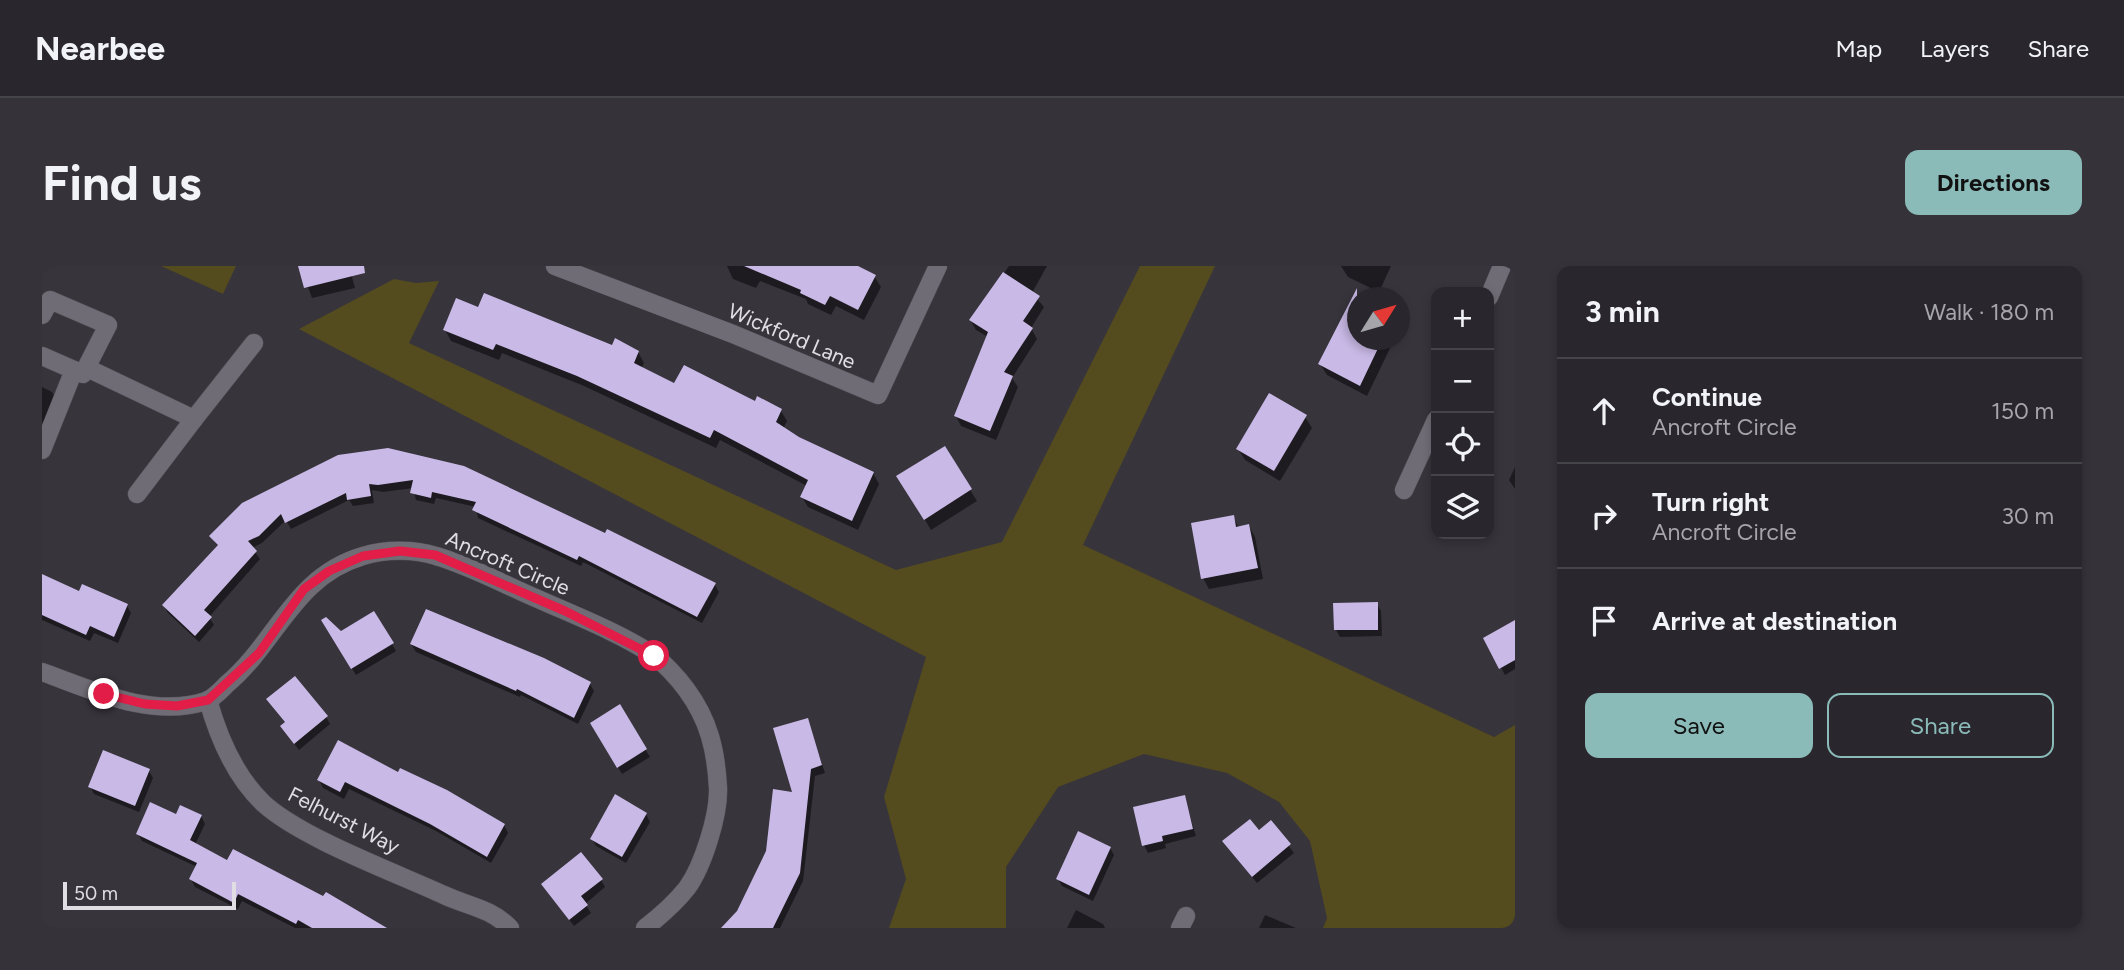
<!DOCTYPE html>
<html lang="en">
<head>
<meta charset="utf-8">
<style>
	:root { --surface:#29272d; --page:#353339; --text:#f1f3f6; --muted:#a5a5aa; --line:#454449; --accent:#8bbbb9 }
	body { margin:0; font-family:Figtree,sans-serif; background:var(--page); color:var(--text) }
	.controls { position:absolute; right:21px; top:21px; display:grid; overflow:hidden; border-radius:14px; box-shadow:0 4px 10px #0003 }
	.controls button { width:63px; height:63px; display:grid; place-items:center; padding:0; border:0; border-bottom:2px solid var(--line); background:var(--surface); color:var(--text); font:35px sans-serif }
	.compass { position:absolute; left:1305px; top:21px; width:63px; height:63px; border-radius:50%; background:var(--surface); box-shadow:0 4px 10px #0003; rotate:53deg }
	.scale { position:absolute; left:21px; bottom:18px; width:173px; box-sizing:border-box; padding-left:7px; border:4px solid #e0dee3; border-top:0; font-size:19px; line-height:24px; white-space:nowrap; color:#e0dee3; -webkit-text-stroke:5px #37343c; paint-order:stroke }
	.stop { position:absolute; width:21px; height:21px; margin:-16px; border:5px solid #e11d48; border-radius:50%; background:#fff }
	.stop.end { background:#e11d48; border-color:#fff; box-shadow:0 2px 7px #0008 }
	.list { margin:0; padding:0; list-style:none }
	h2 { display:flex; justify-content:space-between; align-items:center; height:91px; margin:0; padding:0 28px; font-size:30px }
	h2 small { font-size:23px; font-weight:400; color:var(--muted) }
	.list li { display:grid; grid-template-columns:46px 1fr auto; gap:21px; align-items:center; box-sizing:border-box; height:105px; padding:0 28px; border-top:2px solid var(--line) }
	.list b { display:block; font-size:26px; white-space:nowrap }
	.list p { margin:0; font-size:23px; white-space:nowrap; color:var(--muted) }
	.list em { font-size:23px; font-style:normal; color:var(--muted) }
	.actions { display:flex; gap:14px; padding:21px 28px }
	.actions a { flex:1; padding:16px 0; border:2px solid var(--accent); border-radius:14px; text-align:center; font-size:24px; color:var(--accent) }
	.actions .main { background:var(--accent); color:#111 }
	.icon { flex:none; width:38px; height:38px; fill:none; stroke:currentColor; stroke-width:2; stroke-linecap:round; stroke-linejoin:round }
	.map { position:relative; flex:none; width:1473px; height:662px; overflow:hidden; border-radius:14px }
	header { display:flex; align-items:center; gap:42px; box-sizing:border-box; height:98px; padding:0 35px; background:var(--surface); border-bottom:2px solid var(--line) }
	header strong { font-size:33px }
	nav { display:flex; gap:38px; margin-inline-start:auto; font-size:24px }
	.intro { display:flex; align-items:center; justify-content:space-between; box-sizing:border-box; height:168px; padding:0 42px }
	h1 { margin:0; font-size:49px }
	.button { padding:18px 32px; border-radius:14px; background:var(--accent); color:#111; font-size:24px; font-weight:700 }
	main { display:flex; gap:42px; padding:0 42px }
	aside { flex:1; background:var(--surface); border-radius:14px; box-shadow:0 4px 10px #0003 }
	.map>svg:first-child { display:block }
</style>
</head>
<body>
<header>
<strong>Nearbee</strong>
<nav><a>Map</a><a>Layers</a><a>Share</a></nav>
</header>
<div class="intro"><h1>Find us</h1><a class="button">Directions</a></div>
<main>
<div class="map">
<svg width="1473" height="662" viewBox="0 0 1473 662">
	<rect width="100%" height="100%" fill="#37343c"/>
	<g fill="#544b1e">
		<path d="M119,0h75l-13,28z"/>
		<path d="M1098,0h75l-132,279 411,192 21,-12v203h-192l4,-10 -17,-77 -31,-39 -52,-29 -83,-19 -86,33 -52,80v61h-117l17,-49 -22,-82 42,-140 -627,-328 95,-50 22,4 23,-2 -30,62 487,227 106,-28z"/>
	</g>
	<g fill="#0007">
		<path d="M258,0h49l6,22 -43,10z"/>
		<path d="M685,0h127l20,10 7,11 -17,33 -28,-14 -5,9 -23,-11 -2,-5 -46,-18 -4,7 -23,-9z"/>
		<path d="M967,0h38l-15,27 12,14 -13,21 6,11 -25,39 6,9 -22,53 -35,-14 -5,-10 32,-79 -12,-7 -5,-9z"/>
		<path d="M1299,0h50l-12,26 -31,-15z"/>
		<path d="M1311,35l5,2v37h36l-27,56 -40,-21 -7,-11z"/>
		<path d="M437,44l159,42 6,11 -3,6 34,17 81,17 2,-5 23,13 6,10 -4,8 90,44 6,11 -21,46 -50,-23 -6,-10 5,-11 -87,-46 -4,8 -132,-62 -82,-33 -3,7 -48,-19 -6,-11z"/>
		<path d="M0,121l10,5 6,11 -16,34z"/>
		<path d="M1263,151l7,11 -32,53 -35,-21 -7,-11z"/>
		<path d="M902,182l33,53 -46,29 -32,-54z"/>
		<path d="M346,184l327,135 4,7 -17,31 -119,-61 -2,4 -103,-48 -2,-11 -40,-9 -2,6 -18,-4 -3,-12 -30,4 -11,-2 2,13 -21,3 -4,-6 -58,29 -5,-9 -24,23 -10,5 8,11 -51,58 5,8 -15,17 -31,-29 -4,-7 55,-59 -8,-10z"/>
		<path d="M1473,201v22l-6,-9z"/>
		<path d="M1191,251l6,11 10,-2 6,11 8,42 -54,10 -6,-11z"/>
		<path d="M0,308l38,19 47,13 4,7 -13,30 -24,-10 -4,8 -48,-21z"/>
		<path d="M1335,338l4,7 1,25 -42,1 -4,-7z"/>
		<path d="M332,348l22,37 -40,24 -33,-54 18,12z"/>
		<path d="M1473,356v47l-10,6 -20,-37z"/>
		<path d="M369,378l179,40 4,7 -16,33 -57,-29 -1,2 -104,-45z"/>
		<path d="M577,441l31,50 -28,17 -30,-50z"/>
		<path d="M284,451l4,7 -31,26 -17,-23 4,-4z"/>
		<path d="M765,454l18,53 -10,3 -12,105 -23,47h-57l16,-16 56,-118z"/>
		<path d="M107,505l4,7 -14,34 -45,-18 -4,-7z"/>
		<path d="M357,508l105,51 4,8 -17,30 -55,-32 -87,-42 -5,10 -21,-11 -4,-8z"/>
		<path d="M1142,531l12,39 -31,8 1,4 -18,5 -4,-8z"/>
		<path d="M604,548l4,8 -24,41 -30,-17 -4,-7z"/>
		<path d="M159,550l4,8 -10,21 178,83h-78l-53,-27 -4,8 -43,-22 -4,-8 6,-12 -55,-26 -4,-7 39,-17z"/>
		<path d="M1229,557l23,30 -37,30 -28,-34z"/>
		<path d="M1068,582l4,7 -21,46 -31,-15 -4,-7z"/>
		<path d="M559,614l4,7 -20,17 6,9 -17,13 -26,-34z"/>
		<path d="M1034,644l27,14 2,4h-38z"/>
		<path d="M1223,649l31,13h-37z"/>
	</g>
	<g fill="#c9b9e6">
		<path d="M256,0h66l1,7 -61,15z"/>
		<path d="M702,0h114l18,9 -18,35 -28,-14 -5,9 -25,-12 1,-3z"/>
		<path d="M961,6l37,24 -17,25 10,7 -29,44 9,4 -23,55 -36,-15 34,-84 -19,-12z"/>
		<path d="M1315,22v52h25l-22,46 -42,-22z"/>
		<path d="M442,27l128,52 3,-7 24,13 -5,12 40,20 10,-18 71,36 2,-5 25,13 -6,13 23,15 75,35 -22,49 -52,-24 8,-17 -94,-50 -4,8 -133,-62 -81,-32 -3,6 -50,-20 13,-32 22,9z"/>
		<path d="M1227,127l38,22 -33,56 -38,-22z"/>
		<path d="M903,180l27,43 -48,31 -28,-44z"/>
		<path d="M346,182l76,18 141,67 2,-4 109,54 -19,34 -118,-61 -2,4 -105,-50 4,-8 -44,-10 -1,6 -21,-5 3,-13 -35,5 -9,-1 2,12 -24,4 -1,-7 -61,30 -4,-9 -22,22 -11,5 9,10 -53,59 8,7 -17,19 -33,-31 56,-60 -9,-9 33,-33 96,-48z"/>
		<path d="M1192,249l2,12 13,-3 9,44 -57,11 -10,-56z"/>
		<path d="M0,308l37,17 3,-7 46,20 -14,33 -24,-11 -4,9 -44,-20z"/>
		<path d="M1336,336v28h-44l-1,-27z"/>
		<path d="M384,343l118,49 47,24 -17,36 -57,-29 -1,2 -106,-47z"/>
		<path d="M332,345l20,32 -43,26 -30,-49 5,-3 15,14z"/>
		<path d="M1473,354v40l-16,9 -16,-31z"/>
		<path d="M253,410l33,40 -34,28 -14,-18 5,-4 -19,-23z"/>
		<path d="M578,438l27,45 -30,19 -27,-45z"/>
		<path d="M766,452l14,47 -11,4 -11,104 -27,55h-52l16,-17 29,-60 7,-62 19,3 -19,-64z"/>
		<path d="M296,474l60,32 2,-4 47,22 58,34 -18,33 -57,-33 -85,-42 -5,10 -23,-12z"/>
		<path d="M61,484l47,19 -15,37 -47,-19z"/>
		<path d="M573,528l32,19 -25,44 -32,-18z"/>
		<path d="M1143,529l8,34 -31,7 1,5 -21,5 -9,-39z"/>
		<path d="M108,536l26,12 4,-9 22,10 -12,25 37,20 6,-11 90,47 3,-4 61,36h-75l-14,-8 -2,4 -58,-30 -4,9 -45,-24 8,-16 -61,-29z"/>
		<path d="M1208,553l9,11 12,-10 20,24 -39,33 -30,-36z"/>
		<path d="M1036,565l33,16 -22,48 -33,-16z"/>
		<path d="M539,586l22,27 -22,17 7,9 -19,15 -28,-36z"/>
	</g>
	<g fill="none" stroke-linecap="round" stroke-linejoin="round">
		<g stroke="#545259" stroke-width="19">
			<g id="minor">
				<path d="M513,0l178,68 145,61 60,-129"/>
				<path d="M1447,31l13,-31"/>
				<path d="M0,49l8,-15 58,25 -25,49 -41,-18"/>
				<path d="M45,102l107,51 60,-76"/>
				<path d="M0,184l32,-80"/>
				<path d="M1362,224l32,-70"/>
				<path d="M95,228l57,-75"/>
				<path d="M0,406c50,18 110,47 164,29 8,-3 15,-11 21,-17 50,-42 67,-108 136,-128 21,-7 52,-7 73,0 35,10 69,29 102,43 38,17 80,33 115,56 11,8 25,23 33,34 23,31 30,61 32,99 1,27 -15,78 -31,100 -11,14 -28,29 -42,40"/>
				<path d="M166,434c10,36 27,76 55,103 38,35 131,69 181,92 23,11 47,13 66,33"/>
				<path d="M1138,662l6,-12"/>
			</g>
		</g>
		<use href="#minor" stroke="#6f6c75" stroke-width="18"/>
	</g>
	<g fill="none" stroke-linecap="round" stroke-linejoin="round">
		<path stroke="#e11d48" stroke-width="9" d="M62,428l41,10 32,2 31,-6 51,-47 45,-64 25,-18 34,-15 37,-5 35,4 130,56 89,45"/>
	</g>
	<g text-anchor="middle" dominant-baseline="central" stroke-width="7" stroke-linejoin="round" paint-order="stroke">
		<g font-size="21" fill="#e0dee3" stroke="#37343c">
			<text transform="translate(750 70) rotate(23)">Wickford Lane</text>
			<text transform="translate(466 297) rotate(23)">Ancroft Circle</text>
			<text transform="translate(302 554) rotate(27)">Felhurst Way</text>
		</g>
	</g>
</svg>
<div class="controls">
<button>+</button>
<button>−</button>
<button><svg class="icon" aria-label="locate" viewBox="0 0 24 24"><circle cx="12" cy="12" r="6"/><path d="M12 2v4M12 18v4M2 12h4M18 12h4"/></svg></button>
<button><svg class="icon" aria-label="layers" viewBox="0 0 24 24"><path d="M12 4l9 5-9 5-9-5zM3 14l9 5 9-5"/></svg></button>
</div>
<svg class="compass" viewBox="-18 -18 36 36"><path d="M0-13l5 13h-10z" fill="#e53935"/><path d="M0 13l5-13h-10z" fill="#a5a5aa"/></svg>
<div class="scale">50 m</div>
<div class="stop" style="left:612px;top:390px"></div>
<div class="stop end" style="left:62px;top:428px"></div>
</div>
<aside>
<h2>3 min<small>Walk · 180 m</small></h2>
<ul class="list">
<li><svg class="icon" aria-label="ahead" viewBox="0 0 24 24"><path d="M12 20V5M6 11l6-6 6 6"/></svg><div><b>Continue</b><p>Ancroft Circle</p></div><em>150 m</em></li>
<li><svg class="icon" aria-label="right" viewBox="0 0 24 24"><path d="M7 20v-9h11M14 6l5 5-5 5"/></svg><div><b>Turn right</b><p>Ancroft Circle</p></div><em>30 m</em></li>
<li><svg class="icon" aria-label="arrive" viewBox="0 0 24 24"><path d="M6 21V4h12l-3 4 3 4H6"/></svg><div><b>Arrive at destination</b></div></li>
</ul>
<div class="actions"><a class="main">Save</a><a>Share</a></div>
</aside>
</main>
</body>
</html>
